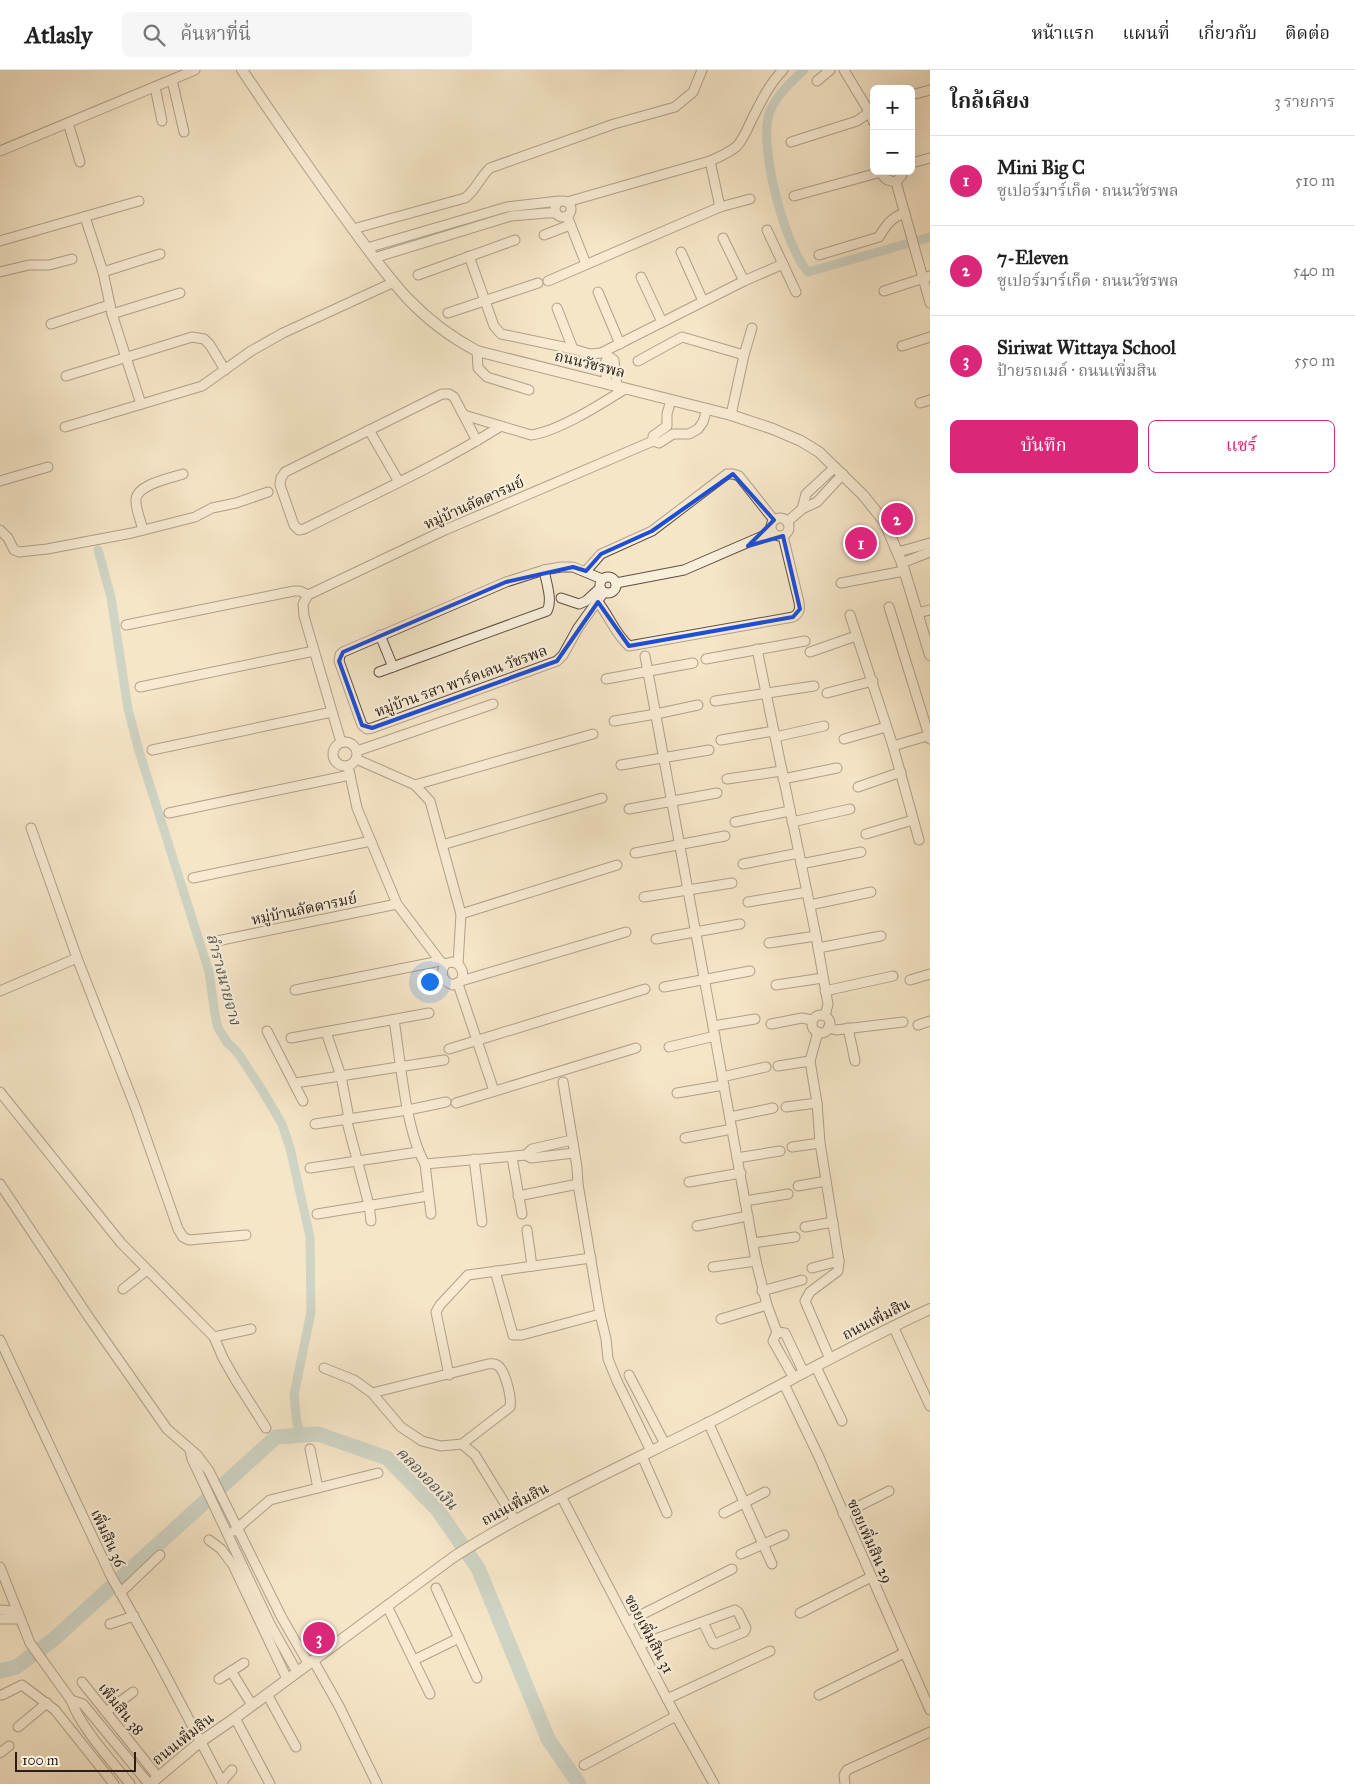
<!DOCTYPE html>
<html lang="th">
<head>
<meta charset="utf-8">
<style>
	:root { --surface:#fff; --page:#f6f6f6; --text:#222; --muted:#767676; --line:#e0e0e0; --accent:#db2777 }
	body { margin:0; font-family:"IM FELL Great Primer","Noto Serif Thai",serif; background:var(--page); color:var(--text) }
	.controls { position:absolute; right:15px; top:15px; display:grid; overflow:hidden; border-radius:8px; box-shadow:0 5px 20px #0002 }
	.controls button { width:45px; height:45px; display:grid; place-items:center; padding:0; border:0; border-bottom:1px solid var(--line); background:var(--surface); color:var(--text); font:25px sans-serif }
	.scale { position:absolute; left:15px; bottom:12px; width:121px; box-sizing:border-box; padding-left:5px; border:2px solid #2d1d15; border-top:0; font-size:14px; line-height:18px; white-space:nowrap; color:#2d1d15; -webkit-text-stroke:4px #f8efdb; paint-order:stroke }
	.you { position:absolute; left:429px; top:911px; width:18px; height:18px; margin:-12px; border:4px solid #fff; border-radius:50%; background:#1a73e8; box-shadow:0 0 0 8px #1a73e833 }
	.badge { display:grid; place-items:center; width:32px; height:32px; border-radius:50%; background:var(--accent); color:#fff; font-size:16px; font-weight:700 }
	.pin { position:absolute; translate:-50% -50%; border:2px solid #fff; box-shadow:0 1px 5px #0006 }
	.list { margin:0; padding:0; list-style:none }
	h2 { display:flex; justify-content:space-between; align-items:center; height:65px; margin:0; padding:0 20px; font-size:21px }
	h2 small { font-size:16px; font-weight:400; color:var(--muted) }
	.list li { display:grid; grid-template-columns:32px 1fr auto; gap:15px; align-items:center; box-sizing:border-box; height:90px; padding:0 20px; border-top:1px solid var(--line) }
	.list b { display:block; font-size:19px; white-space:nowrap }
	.list p { margin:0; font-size:16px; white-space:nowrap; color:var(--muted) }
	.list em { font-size:16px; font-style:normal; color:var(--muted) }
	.actions { display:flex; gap:10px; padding:15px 20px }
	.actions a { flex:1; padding:11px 0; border:1px solid var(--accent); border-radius:8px; text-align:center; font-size:18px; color:var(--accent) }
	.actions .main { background:var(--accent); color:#fff }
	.icon { flex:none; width:28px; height:28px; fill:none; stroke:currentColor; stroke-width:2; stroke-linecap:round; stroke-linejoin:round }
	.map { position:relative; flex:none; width:930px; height:1714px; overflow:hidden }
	header { display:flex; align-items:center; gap:30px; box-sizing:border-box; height:70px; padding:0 25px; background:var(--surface); border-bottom:1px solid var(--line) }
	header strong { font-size:24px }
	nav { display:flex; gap:28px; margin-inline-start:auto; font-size:18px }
	.search { width:350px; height:45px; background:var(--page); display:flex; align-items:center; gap:12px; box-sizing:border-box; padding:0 18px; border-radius:8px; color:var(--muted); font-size:19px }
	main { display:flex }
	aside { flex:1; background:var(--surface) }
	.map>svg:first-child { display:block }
</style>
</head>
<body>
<header>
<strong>Atlasly</strong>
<div class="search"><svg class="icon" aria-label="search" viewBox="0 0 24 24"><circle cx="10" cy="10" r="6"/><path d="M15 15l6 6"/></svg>ค้นหาที่นี่</div>
<nav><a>หน้าแรก</a><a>แผนที่</a><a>เกี่ยวกับ</a><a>ติดต่อ</a></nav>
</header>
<main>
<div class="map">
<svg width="930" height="1714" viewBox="0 0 930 1714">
	<rect width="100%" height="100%" fill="#f5e6c8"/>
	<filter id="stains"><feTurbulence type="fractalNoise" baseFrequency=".004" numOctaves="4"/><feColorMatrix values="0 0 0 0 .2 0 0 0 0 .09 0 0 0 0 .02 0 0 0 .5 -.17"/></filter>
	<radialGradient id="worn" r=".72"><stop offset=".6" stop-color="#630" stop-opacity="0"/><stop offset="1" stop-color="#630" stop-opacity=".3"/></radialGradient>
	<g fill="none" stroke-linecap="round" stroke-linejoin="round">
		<g stroke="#9fbebe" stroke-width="9">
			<path d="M804,0c-13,12 -26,24 -34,41 -13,32 15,136 38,161l122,-35"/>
			<path d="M98,480l13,47 17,112 11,42 70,221 6,43 3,13 9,14 11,11 24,37 20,34 8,24 20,89 1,75 -17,83 3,28 4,12"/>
		</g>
		<path stroke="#9fbebe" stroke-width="15" d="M0,1601l16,-4 38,-28 222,-202 42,-3 69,24 50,51 41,59 70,171 31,45"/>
		<g stroke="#5f4f42" stroke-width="11">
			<g id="minor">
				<path d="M844,0l26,43 4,10"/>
				<path d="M172,10l12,52"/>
				<path d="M817,11l13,-11"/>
				<path d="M155,17l7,34"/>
				<path d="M911,25l19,-5"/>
				<path d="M68,53l12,39"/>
				<path d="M791,72l66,-21 17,-12"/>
				<path d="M0,81l195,-81"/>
				<path d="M710,91l10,46"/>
				<path d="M911,93l19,-5"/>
				<path d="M881,101c2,8 7,10 15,11l6,-7v-4"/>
				<path d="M896,112l34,121"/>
				<path d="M794,126l87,-24"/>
				<circle cx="563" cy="139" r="8"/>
				<path d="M567,132l143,-41c9,-4 19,-8 27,-15 7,-8 11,-18 15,-27 9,-17 17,-35 31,-49"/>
				<path d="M567,146l19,48"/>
				<path d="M85,147l18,55 9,42 29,90"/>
				<path d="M353,159l112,-31c11,-8 15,-21 25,-30l124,-44 61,-17 18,-15 9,-22"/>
				<path d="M767,160l29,62"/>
				<path d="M544,165l26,-10"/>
				<path d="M723,168l21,43"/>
				<path d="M0,171l139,-40"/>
				<path d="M367,178l140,-41 52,-6"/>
				<path d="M681,182l22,49"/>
				<path d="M819,185l60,-18c7,-12 13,-20 26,-24"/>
				<path d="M469,186l25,70 7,8 72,15 17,5 11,-1 143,-72 39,-17"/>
				<path d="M374,188l137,-42 36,-3h9"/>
				<path d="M0,202l29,-7h20l23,-6"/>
				<path d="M103,202l57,-18"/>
				<path d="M418,205l97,-35"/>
				<path d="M641,207l21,45"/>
				<path d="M548,211l172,-74 30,-8"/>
				<path d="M884,221l46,-15"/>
				<path d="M598,222l22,52"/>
				<path d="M557,238l16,41"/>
				<path d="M448,243l90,-30"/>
				<path d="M112,244l68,-21"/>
				<path d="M51,254l58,-19"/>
				<path d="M902,276l28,-9"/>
				<path d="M477,281l1,17 9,9 42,13"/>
				<path d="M638,291l44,-24 62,18"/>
				<path d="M66,306l126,-39 12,2 6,6 15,25"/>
				<path d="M607,314l-2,-21 3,-7 6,4 3,27"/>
				<path d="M920,333l10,-3"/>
				<path d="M464,345l67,20c28,-4 70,-31 94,-46"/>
				<path d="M731,345l13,-60 8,-27"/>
				<path d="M65,357l137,-41 49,-35 32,-18 109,-50"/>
				<path d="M369,360l30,52"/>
				<path d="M477,371l-23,-44 -5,-3h-7l-157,78 -4,6 -1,7 14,40 5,5 5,-1c66,-33 135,-64 197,-103"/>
				<path d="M653,371v-5l14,-10v-12l4,-14"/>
				<path d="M0,411l48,-14"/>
				<path d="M802,439l4,-15 29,-27"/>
				<circle cx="780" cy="457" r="9"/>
				<path d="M787,452l15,-13 15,-7 26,-28"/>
				<path d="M0,460l8,8 6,12 5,2 28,-3 85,-16 63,-16 17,-9 24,-5 32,-11"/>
				<path d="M143,460c-2,-9 -8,-22 -7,-31 2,-15 35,-21 47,-25"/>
				<path d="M898,482l32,-9"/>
				<path d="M902,493l28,-11"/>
				<path d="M586,501l15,-17 51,-23 75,-57h6l6,2 35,44"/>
				<circle cx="608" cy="515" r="8"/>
				<path d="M602,509l-29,-12h-12l-17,3 -38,12 -163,70 -3,3 -1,6 23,64 5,4 5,-1 185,-67 6,-6 15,-27 26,-36"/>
				<path d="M616,513l68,-13 88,-38"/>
				<path d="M841,513l63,-12"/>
				<path d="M561,528l18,6 7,-3 14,-13"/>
				<path d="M598,532c11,14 18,33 31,44l164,-29c7,-4 7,-8 6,-15l-16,-66"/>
				<path d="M889,537l41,132"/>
				<path d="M917,543l13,-3"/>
				<path d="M850,545l43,131 26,94"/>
				<path d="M126,555l168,-34h6l8,4"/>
				<path d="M380,565l13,32"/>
				<path d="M757,579l59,287 12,68 -3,12"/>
				<path d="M810,582l46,-16"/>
				<path d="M645,586l111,605 11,44 10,27 -4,9 21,37"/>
				<path d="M706,589l99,-18"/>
				<path d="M379,602l168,-61c6,-11 -1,-29 -3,-41"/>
				<path d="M606,609l87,-16"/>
				<path d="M140,617l174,-36"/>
				<path d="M827,623l46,-12"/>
				<path d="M715,631l99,-15"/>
				<path d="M614,651l42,-7 42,-9"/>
				<path d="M775,667l49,-11"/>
				<path d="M844,669l42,-12"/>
				<path d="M721,670l53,-9"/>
				<circle cx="345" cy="684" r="12"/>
				<path d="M341,672l-37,-126 -1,-12 5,-9 137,-65 208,-89 6,2 14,-9h16l9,-5 5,-7 4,-13"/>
				<path d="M893,676l37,-11"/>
				<path d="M152,680l180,-38"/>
				<path d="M357,681l136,-47"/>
				<path d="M356,689l59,26 15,16 31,113 -3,50"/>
				<path d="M621,695l88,-15"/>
				<path d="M348,696l9,42 40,96 43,57 5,3"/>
				<path d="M727,709l55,-8"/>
				<path d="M783,709l54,-11"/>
				<path d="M415,715l178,-51"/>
				<path d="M858,717l43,-15"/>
				<path d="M629,739l88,-16"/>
				<path d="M169,743l181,-38"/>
				<path d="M735,752l55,-11"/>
				<path d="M792,752l58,-13"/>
				<path d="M31,758l46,130 59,151 42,120 5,8 6,3 57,-5"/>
				<path d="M866,764l47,-14"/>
				<path d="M442,775l160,-47"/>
				<path d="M635,783l90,-17"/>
				<path d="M743,794l56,-11"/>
				<path d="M801,794l60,-12"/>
				<path d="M193,808l178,-37"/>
				<path d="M644,827l88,-14"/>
				<path d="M748,832l59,-10"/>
				<path d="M810,835l61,-13"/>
				<path d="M461,844l156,-49"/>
				<path d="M656,869l84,-15"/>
				<path d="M217,871l180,-37"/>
				<path d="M769,873l47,-7"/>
				<path d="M818,878l63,-12"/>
				<path d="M452,892l6,2c5,6 6,10 3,17l-8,4c-11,-4 -13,-10 -8,-21z"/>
				<path d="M910,910l20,-6"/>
				<path d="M461,911l165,-49"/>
				<path d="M458,914l36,107"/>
				<path d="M776,915l47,-7"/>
				<path d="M664,917l86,-16"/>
				<path d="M295,920l145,-29"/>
				<path d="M0,921l77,-33"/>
				<path d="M825,921l68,-15"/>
				<circle cx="821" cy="954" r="9"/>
				<path d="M394,950c7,42 11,109 31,144l101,-9 5,3 43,-5"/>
				<path d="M771,954l31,-6 10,2"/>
				<path d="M918,955l12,-4"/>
				<path d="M713,956l42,-7"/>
				<path d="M828,958l8,2 67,-8"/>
				<path d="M848,958l7,33"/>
				<path d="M267,961l36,70"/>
				<path d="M326,962l15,44 8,42"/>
				<path d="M818,962l-8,29 7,42 3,40 19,118 -1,10 -28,21 -5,9 25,58"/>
				<path d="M291,968l138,-25"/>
				<path d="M669,977l46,-11"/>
				<path d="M449,979l196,-60"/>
				<path d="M778,996l32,-5"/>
				<path d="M722,1007l44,-10"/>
				<path d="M563,1012l14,85 1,17 22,130 6,25 2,20 9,22 34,70"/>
				<path d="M295,1013l149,-23"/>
				<path d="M0,1022l121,151 93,94 9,21 12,21 31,49"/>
				<path d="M677,1023l47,-8"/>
				<path d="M456,1033l180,-55"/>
				<path d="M786,1037l31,-4"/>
				<path d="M730,1047l43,-9"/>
				<path d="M346,1048l23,87 2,16"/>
				<path d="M315,1054l93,-14 38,-8"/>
				<path d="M685,1068l47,-9"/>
				<path d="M792,1077l28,-4"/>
				<path d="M526,1085l6,-6 40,-9"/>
				<path d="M512,1087l10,57"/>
				<path d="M737,1088l43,-7"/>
				<path d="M474,1089l8,63"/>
				<path d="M425,1094l6,50"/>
				<path d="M310,1098l108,-16"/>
				<path d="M689,1112l52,-9"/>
				<path d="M0,1114l90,135 77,110 30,26 12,16 73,147 26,45"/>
				<path d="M798,1116l28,-5"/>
				<path d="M518,1126l60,-12"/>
				<path d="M745,1131l43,-7"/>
				<path d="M317,1144l111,-18"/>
				<path d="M697,1156l51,-10"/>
				<path d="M805,1157l28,-5"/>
				<path d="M527,1160l5,36"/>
				<path d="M753,1173l42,-6"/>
				<path d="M713,1197l43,-6"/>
				<path d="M812,1198l27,-7"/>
				<path d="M495,1201l18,64h9l78,-21"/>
				<path d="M123,1219l24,-19"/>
				<path d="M762,1221l40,-11"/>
				<path d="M721,1249l46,-14"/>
				<path d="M893,1256l37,80"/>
				<path d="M777,1262l8,1 19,40"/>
				<path d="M214,1267l37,-8"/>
				<path d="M0,1270l110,234 45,81 68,129"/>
				<path d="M816,1297l26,54"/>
				<path d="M324,1298l30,12 18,13 29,34 21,14 19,5 21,-2 13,11 40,65"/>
				<path d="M449,1305l-13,-63 4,-7 28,-30 123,-17"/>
				<path d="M629,1305l36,69"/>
				<path d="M784,1314l35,73 111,253"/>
				<path d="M372,1323l116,-29c4,0 6,-1 9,1 8,4 15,33 13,42l-48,37"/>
				<path d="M708,1352l64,142"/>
				<path d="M310,1379l8,39"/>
				<path d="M190,1380l2,9 78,165 27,48"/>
				<path d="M642,1386l25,57"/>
				<path d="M561,1426l115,220 38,68"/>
				<path d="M724,1443l41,-21"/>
				<path d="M843,1444l46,-23"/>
				<path d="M234,1461l36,-31 108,-27"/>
				<path d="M209,1470l12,9 12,16 54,114"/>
				<path d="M741,1484l43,-19"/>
				<path d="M0,1497l30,76 41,57c10,28 40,60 59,84"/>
				<path d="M436,1518l41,90"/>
				<path d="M120,1523l40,-38"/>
				<path d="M387,1536l43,88"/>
				<path d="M0,1540l17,1"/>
				<path d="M800,1543l71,-36"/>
				<path d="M0,1549h20"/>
				<path d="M627,1552l105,-53"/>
				<path d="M110,1554l24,-8"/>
				<path d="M639,1575l96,-35 3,2 8,16 -2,4 -29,12 -2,-1 -10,-21"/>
				<path d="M313,1590l26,46 38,78"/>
				<path d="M414,1590l45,-22"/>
				<path d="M231,1601l21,34"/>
				<path d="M219,1609l25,-16"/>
				<path d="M82,1612l76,95"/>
				<path d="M267,1624l29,53"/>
				<path d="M2,1625l20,-10 33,25 59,74"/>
				<path d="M819,1625l85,-42"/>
				<path d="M667,1629l103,-48"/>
				<path d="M71,1630l12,4 66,80"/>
				<path d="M106,1642l27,-20"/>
				<path d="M235,1648l35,66"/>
				<path d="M18,1657l29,-24"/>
				<path d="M0,1683l9,-7"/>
				<path d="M584,1695l92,-49"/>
				<path d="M222,1712l10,-12"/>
				<path d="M845,1714l-1,-9 3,-5 83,-38"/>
			</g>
		</g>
		<g stroke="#5f4f42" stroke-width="12">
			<g id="tertiary">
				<path d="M242,0c33,49 66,97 100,144 42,57 70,103 135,137l254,64 42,14 28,12 18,11 44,43 21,26 18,42 28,92"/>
				<path d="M150,1714l50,-42 35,-24 220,-162c82,-52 172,-92 259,-136 72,-37 142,-77 216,-111"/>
			</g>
		</g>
		<use href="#minor" stroke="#f8efdb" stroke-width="9"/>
		<use href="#tertiary" stroke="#f8efdb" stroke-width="10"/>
	</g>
	<path d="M0 0H930V1714H0ZM733,404l41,46 -26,26 35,-10 17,73 -7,8 -164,29 -31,-44 -41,59 -185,67 -10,-3 -23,-64 4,-9 163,-70 67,-15 13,4 15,-17 51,-23z" fill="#f5e6c8" fill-opacity=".55" fill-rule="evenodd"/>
	<path fill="none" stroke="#1d4ed8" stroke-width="4" stroke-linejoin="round" d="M733,404l41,46 -26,26 35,-10 17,73 -7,8 -164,29 -31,-44 -41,59 -185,67 -10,-3 -23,-64 4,-9 163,-70 67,-15 13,4 15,-17 51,-23z"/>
	<g text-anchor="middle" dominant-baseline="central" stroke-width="4.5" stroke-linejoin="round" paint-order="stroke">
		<g font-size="15" fill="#2d1d15" stroke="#f8efdb">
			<text transform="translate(590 294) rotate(14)">ถนนวัชรพล</text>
			<text transform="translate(474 433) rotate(-24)">หมู่บ้านลัดดารมย์</text>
			<text transform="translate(461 611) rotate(-20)">หมู่บ้าน รสา พาร์คเลน วัชรพล</text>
			<text transform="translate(304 839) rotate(-12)">หมู่บ้านลัดดารมย์</text>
			<text transform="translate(876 1249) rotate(-27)">ถนนเพิ่มสิน</text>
			<text transform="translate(515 1434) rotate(-28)">ถนนเพิ่มสิน</text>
			<text transform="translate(108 1468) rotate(65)">เพิ่มสิน 36</text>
			<text transform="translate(870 1471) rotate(66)">ซอยเพิ่มสิน 29</text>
			<text transform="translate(649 1564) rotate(62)">ซอยเพิ่มสิน 31</text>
			<text transform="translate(121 1639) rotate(51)">เพิ่มสิน 38</text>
			<text transform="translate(183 1669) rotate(-38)">ถนนเพิ่มสิน</text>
		</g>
		<g font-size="16" font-style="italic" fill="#555550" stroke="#f8efdb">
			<text transform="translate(224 909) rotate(75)">ลำรางนายจาง</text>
			<text transform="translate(427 1408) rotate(46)">คลองออเงิน</text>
		</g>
	</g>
	<rect width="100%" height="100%" filter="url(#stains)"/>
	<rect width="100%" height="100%" fill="url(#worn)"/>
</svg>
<div class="controls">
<button>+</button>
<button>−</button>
</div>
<div class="scale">100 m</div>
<div class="you"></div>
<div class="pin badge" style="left:861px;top:473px">1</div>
<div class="pin badge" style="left:897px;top:449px">2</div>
<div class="pin badge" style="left:319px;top:1568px">3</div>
</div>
<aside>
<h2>ใกล้เคียง<small>3 รายการ</small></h2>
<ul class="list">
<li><span class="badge">1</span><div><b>Mini Big C</b><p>ซูเปอร์มาร์เก็ต · ถนนวัชรพล</p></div><em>510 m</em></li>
<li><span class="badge">2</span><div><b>7-Eleven</b><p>ซูเปอร์มาร์เก็ต · ถนนวัชรพล</p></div><em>540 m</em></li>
<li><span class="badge">3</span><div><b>Siriwat Wittaya School</b><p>ป้ายรถเมล์ · ถนนเพิ่มสิน</p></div><em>550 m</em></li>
</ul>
<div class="actions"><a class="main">บันทึก</a><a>แชร์</a></div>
</aside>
</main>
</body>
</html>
